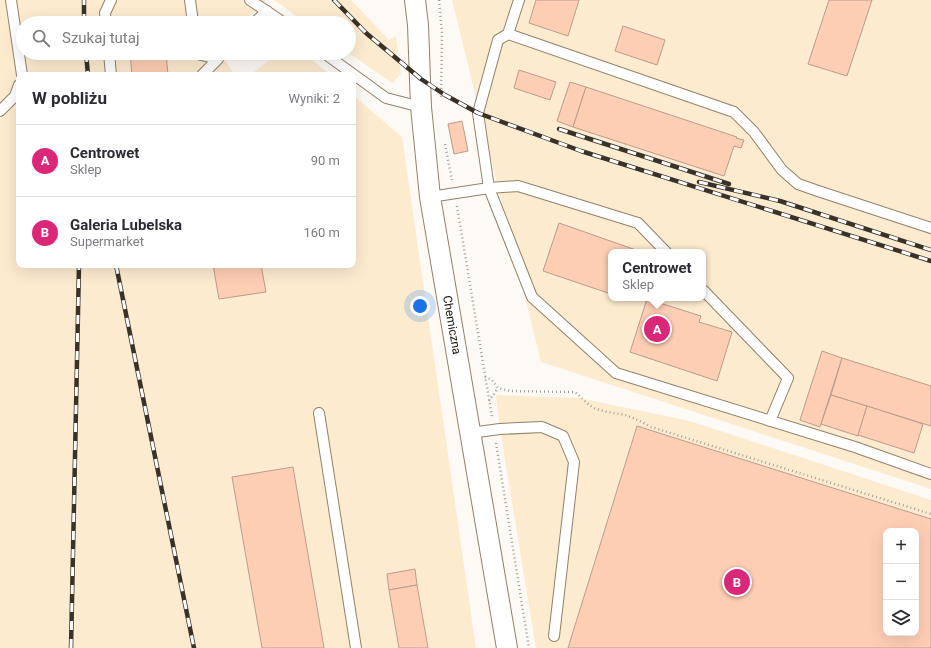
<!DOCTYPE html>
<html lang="pl">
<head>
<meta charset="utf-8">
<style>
	:root { --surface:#fff; --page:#f7f7f7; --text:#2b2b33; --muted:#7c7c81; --line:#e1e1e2; --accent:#db2777 }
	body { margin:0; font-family:Roboto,sans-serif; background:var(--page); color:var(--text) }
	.controls { position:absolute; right:12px; bottom:12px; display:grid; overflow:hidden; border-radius:8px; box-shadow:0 4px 16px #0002 }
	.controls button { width:36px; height:36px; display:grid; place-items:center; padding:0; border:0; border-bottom:1px solid var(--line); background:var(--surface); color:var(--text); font:20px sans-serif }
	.you { position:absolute; left:420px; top:306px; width:14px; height:14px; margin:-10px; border:3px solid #fff; border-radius:50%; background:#1a73e8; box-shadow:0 0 0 6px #1a73e833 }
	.badge { display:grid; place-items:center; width:26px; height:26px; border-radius:50%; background:var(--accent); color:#fff; font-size:13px; font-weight:700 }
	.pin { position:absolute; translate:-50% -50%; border:2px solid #fff; box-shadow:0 1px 4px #0006 }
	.popup { position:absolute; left:608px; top:249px; width:98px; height:52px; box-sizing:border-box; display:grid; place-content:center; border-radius:8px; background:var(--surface); filter:drop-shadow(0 1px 3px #0005); font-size:13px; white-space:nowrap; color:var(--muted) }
	.popup b { font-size:15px; color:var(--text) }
	.popup::after { content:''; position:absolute; left:50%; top:100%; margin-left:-8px; border:8px solid transparent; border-top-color:var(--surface) }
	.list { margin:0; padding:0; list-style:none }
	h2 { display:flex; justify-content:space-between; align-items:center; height:52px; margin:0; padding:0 16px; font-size:17px }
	h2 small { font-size:13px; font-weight:400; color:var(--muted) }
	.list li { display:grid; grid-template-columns:26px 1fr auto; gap:12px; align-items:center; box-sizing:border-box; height:72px; padding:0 16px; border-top:1px solid var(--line) }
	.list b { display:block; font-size:15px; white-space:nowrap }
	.list p { margin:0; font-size:13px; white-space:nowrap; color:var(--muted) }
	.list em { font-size:13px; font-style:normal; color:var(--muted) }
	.icon { flex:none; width:22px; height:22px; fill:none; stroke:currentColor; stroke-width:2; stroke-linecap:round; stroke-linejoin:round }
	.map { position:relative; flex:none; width:931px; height:648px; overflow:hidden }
	.search { position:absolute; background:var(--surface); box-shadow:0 4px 16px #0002; left:16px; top:16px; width:340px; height:44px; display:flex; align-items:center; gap:10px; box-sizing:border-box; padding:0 14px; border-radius:22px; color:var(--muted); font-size:15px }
	.panel { position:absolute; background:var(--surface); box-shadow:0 4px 16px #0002; left:16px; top:72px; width:340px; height:196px; border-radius:8px }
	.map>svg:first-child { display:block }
</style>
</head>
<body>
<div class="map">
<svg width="931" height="648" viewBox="0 0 931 648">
	<rect width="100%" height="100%" fill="#fdf9f4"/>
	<g fill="#fdebd0" fill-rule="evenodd">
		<path d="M0,0h266l-23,23h-220v30h197l15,22h-216v190h334v-170l49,42 74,511h-476z"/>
		<path d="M274,0h77l38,40 7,-4 5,38 -9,9 -43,-30v-30h-43z"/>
		<path d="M452,0h479v489l-390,-127zM611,252h92v46h-92z"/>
		<path d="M279,53h25l26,22h-80z"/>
		<path d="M496,395l83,3 111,23 241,79v148h-395l-36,-219zM886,531h30v102h-30z"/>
	</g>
	<g fill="#feceb4" stroke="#ba9c8d" fill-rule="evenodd">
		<path d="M536,0h43l-11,36 -39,-13z"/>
		<path d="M829,0h43l-25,76 -39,-12z"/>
		<path d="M623,26l42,14 -8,25 -42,-14z"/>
		<path d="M130,53h36l2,22h-36z"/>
		<path d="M519,70l37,12 -6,18 -36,-12z"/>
		<path d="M570,82l16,5 -13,40 -16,-6z"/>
		<path d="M586,87l151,50 -1,1 8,2 -3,8 -7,-2 -10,30 -151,-49z"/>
		<path d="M462,121l6,30 -14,3 -6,-30z"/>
		<path d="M559,223l77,27v2h-25v42l-68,-23z"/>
		<path d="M213,265h48l5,27 -47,7z"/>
		<path d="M647,299l54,17 -2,6 33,10 -15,49 -87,-29z"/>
		<path d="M822,351l20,7 -22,69 -20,-7z"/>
		<path d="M842,358l89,28v40l-100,-31z"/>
		<path d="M831,395l36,11 -9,30 -37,-12z"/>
		<path d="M867,406l56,18 -9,29 -56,-18z"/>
		<path d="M637,426l294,93v129h-363zM886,531h30v102h-30z"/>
		<path d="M293,467l31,181h-62l-30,-171z"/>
		<path d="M415,569l2,16 -28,5 -2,-16z"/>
		<path d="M417,585l11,63h-29l-10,-58z"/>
	</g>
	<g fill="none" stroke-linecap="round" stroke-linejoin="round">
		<g stroke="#928168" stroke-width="12">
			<g id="lane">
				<path d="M11,0l11,75"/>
				<path d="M190,0l3,23"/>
				<path d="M250,0l34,23"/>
				<path d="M519,0l-11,34 -10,6 -20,73 11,75 43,109 84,76 239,74 76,27"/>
				<path d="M106,23l-1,-10 6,-13"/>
				<path d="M254,23l13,-12"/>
				<path d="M508,34l226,78 20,20 28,38 16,14 20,7 113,37"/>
				<path d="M109,53l2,22"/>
				<path d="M197,53v1l21,5 -16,16"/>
				<path d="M324,53l62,45 35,9"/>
				<path d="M0,111l15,-15 4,-11"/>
				<path d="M430,197l59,-9 29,-2 120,37 28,29"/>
				<path d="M703,290l85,88 -18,43"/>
				<path d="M319,413l37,235"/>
				<path d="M470,433l30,-4 42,-2 21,9 11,26 -20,174"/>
			</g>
		</g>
		<g stroke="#928168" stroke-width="22">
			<path id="street" d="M415,0l3,25 3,82 9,90 77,451"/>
		</g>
		<g stroke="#a5a099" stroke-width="2.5" stroke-dasharray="1 3" stroke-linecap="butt">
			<path d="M439,0l3,33 -1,66"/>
			<path d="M445,144l7,36"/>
			<path d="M457,206l35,211"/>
			<path d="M485,377l7,3 6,8 12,3 65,1c7,5 11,12 19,16 10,4 21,5 31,7 9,3 17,7 26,12l280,87"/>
			<path d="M489,401l9,-13"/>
			<path d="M496,443l33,205"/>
		</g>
		<use href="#lane" stroke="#fff" stroke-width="10"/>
		<use href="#street" stroke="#fff" stroke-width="20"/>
		<g stroke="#383229" stroke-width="4.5">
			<g id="rail">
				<path d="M334,0l32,33 55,46 24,16 33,18 103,38 350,110"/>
				<path d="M84,23v-23"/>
				<path d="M86,53l2,22"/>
				<path d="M559,129l170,55"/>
				<path d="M699,182l81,19 151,49"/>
				<path d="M116,265l78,383"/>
				<path d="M71,648l8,-383"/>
			</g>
		</g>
		<use href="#rail" stroke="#fff" stroke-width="3" stroke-dasharray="9" stroke-linecap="butt"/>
	</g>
	<g text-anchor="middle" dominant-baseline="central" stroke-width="3" stroke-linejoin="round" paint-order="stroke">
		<g font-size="12" fill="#161006" stroke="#fff">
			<text transform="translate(452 325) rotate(80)">Chemiczna</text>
		</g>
	</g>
</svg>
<div class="controls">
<button>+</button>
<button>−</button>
<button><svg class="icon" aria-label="layers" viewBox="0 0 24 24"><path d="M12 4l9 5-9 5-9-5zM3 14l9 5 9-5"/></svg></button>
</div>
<div class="you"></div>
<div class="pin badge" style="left:657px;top:329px">A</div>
<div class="popup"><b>Centrowet</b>Sklep</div>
<div class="pin badge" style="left:737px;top:582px">B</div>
<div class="search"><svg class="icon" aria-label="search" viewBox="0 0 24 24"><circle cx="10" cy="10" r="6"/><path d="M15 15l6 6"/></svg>Szukaj tutaj</div>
<section class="panel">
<h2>W pobliżu<small>Wyniki: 2</small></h2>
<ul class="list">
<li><span class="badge">A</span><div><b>Centrowet</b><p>Sklep</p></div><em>90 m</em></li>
<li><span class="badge">B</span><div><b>Galeria Lubelska</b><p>Supermarket</p></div><em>160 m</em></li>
</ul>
</section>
</div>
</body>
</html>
